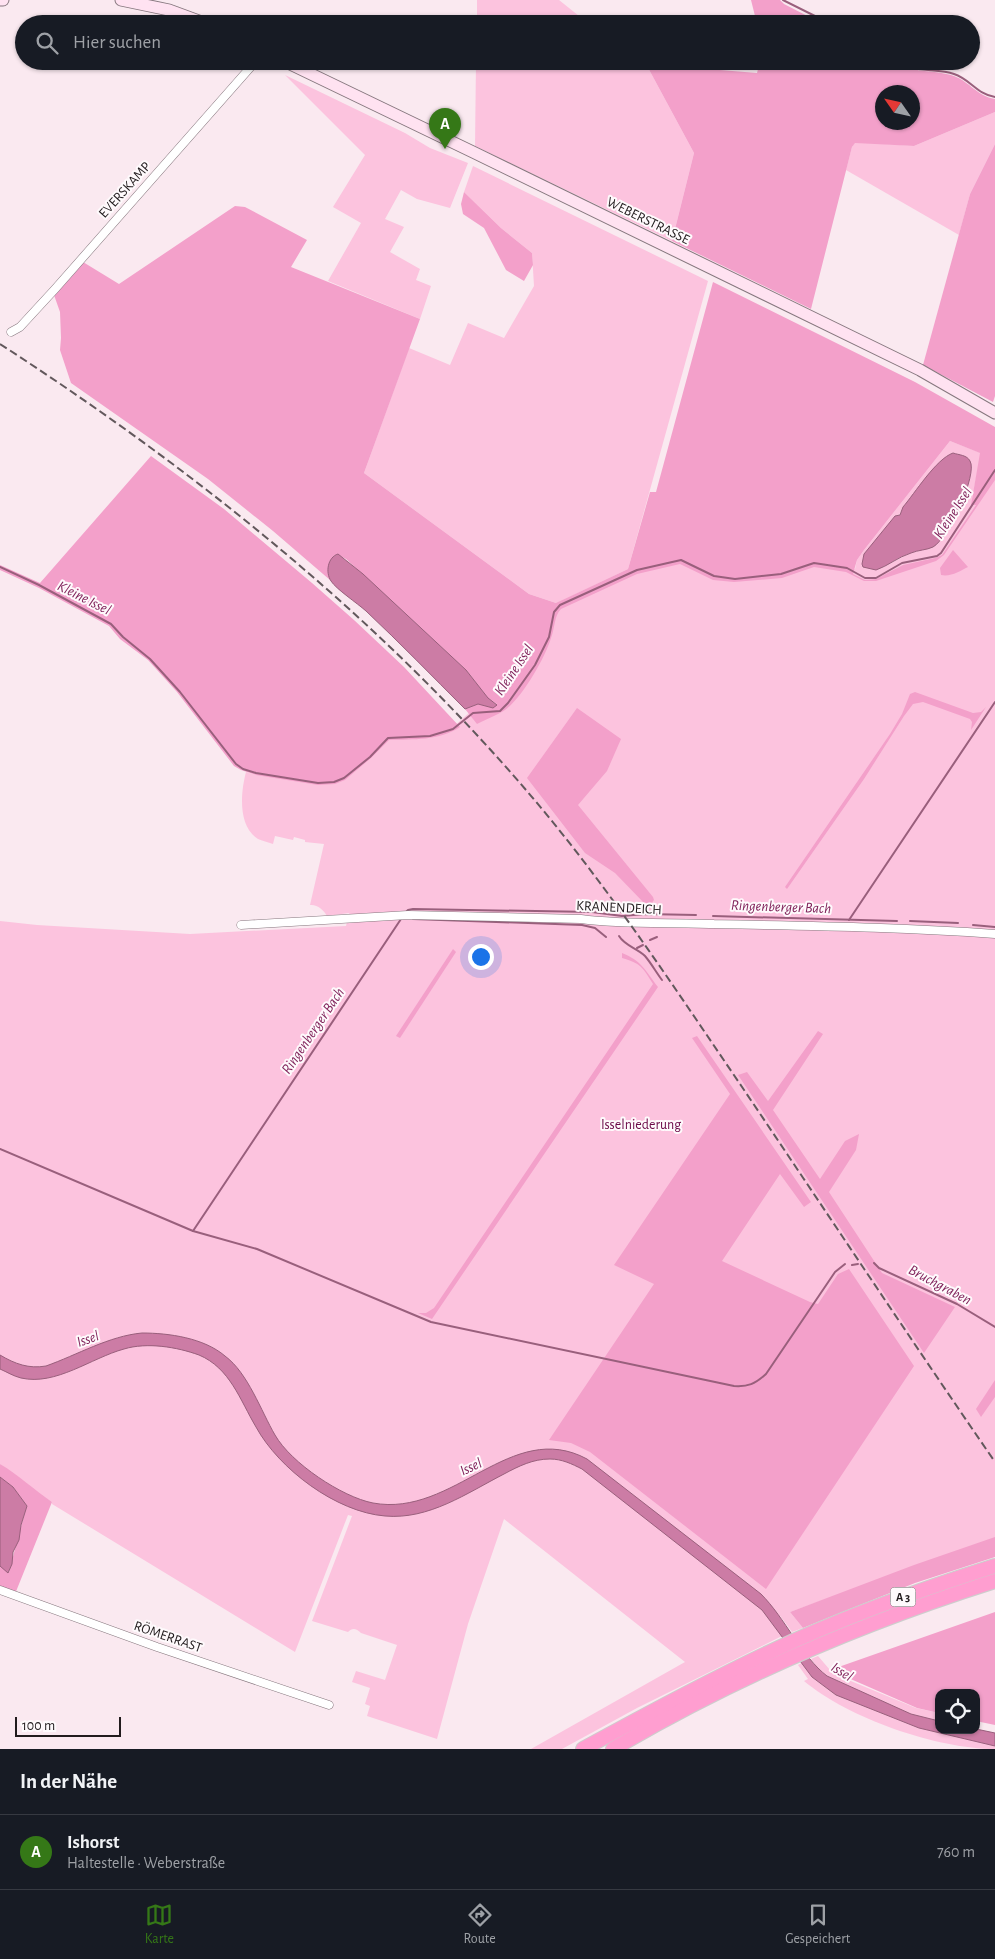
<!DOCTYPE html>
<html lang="de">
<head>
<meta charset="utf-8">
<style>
	:root { --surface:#171b24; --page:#242831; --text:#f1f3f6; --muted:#9ea1a6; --line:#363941; --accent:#357817 }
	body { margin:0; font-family:"Alegreya Sans",sans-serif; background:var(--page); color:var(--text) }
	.controls { position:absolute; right:15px; bottom:15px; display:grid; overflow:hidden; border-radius:10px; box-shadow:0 1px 4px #0004 }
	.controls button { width:45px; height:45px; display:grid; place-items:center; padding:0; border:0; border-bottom:1px solid var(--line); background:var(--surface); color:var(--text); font:25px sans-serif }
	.compass { position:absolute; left:875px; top:85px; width:45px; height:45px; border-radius:50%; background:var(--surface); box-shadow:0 1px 4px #0004; rotate:304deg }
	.scale { position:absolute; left:15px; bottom:12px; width:106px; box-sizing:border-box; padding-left:5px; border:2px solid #211b1d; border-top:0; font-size:14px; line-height:18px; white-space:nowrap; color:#211b1d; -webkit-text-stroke:4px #fefafc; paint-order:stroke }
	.you { position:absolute; left:480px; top:956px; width:18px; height:18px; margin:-12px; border:4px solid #fff; border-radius:50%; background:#1a73e8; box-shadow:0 0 0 8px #1a73e833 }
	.badge { display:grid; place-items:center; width:32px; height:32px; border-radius:50%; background:var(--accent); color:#fff; font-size:16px; font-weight:700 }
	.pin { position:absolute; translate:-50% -41px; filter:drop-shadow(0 1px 2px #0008) }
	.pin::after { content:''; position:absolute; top:26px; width:18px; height:15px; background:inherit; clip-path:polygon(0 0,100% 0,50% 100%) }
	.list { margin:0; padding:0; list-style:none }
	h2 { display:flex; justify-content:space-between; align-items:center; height:65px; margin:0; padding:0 20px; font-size:21px }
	h2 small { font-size:16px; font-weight:400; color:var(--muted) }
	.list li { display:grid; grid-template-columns:32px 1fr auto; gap:15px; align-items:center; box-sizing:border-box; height:75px; padding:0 20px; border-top:1px solid var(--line) }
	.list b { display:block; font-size:19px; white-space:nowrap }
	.list p { margin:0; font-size:16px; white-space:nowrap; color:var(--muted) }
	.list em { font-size:16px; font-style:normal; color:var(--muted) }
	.icon { flex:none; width:28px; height:28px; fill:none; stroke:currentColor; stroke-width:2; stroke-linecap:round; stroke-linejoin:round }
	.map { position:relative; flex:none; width:995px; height:1749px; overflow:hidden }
	.search { position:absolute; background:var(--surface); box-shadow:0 1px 4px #0004; left:15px; right:15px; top:15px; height:55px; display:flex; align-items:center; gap:12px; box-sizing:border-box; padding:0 18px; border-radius:28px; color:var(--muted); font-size:19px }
	.sheet { height:140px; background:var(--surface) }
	nav { display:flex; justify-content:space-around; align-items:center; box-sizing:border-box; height:70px; border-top:1px solid var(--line); background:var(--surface); font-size:14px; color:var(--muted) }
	nav a { display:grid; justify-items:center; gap:2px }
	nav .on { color:var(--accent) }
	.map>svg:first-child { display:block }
</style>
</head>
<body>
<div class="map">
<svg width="995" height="1749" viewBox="0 0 995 1749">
	<rect width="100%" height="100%" fill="#fae9f0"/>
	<g fill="#fcc3de" fill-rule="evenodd">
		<path d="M477,0h82l30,24h-112z"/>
		<path d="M476,61h166l4,3 48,89 -22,88 -197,-95z"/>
		<path d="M285,75l120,58 25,15 38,15 -18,45 -33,-9 -16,-9 -16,29 19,8 -14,25 30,17 -4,11 15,6 -11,33 -92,-38 33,-58 -28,-16 32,-52z"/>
		<path d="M995,112v32l-25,50 -11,41 -113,-65 6,-23 3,-5 59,4z"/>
		<path d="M473,166l235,115 -80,288 -65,31 116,-43 136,5 40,7 2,-9 7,-10 86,-109 31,12 -9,46 23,-34v1073l-205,74 13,16 -11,4 -12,-16 -9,4 11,16 -145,72 -75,41h-31l154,-87 -181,-143 -36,105 -31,115 -70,-23 3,-10 -5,-2 5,-16 -18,-6 4,-11 29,9 12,-35 -36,-12c-5,-5 -9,-5 -13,-1l-36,-11 40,-105 -4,-1 -53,137 -243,-148v-2l-18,-11 -34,-27v-543l37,4 153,9 156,-8 3,-13 -22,3c-3,-6 -10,-12 -17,-11l14,-61 -19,-2v-2l-11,-3 -1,3 -18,-4 -2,8c-5,-2 -11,-3 -15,-5 -21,-13 -17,-48 -12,-67l10,3 129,-37 67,-10 18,-16 86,-109 -27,-9 -165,-121 45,-125 41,17 18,-42 36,15 30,-52 -2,-33 -31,-25 -37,-36zM904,507l29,40 -23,6 -28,15 13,-52 4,-1z"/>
		<path d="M818,1656l12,14 16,9 70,29 23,5v8l-28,-7 -84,-38 -9,-7 -7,-10z"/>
		<path d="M802,1663l10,14 24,18 83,33 76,18v3c-58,0 -147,-31 -191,-68l4,-2 -10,-14z"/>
	</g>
	<g fill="#f3a0ca" fill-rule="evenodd">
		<path d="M751,0h29l4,4 39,20h-66z"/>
		<path d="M760,61h133c18,13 41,8 61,15 16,6 23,20 41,23v13l-81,34 -59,-3 -3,4 -41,162 -139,-68 22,-88 -48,-89 111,9zM882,92h30v30h-30z"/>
		<path d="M995,144v252l-2,6 -70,-37 47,-171z"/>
		<path d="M464,192l37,36 31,25 1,12 -9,16 -18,-11 -22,-42 -21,-14 -2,-10z"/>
		<path d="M235,206l10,1 62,33 -16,27 129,52 -56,154 165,121 27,9 72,-34 22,-77h6l57,-210 202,100 80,45v53l-51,75 -8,6 -60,20h-12l-18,-9 -32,-5 -32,11 -48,4 -21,-2 -33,-16 -43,10 -76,35c-7,7 -6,19 -10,29 -6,20 -29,60 -46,72 -7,5 -19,9 -28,14l-12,-15 13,-5 15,4 4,-4 -9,-6 -22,-28 -120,-111 -8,-4 -4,1 -6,13 2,11 -57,-49 -65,-52 -137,-96 -11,-33 1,-12 -1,-26 -6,-17 29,-33 36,22zM950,441l30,12 -9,52h5l-34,50 -7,3 -32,7 -27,14 -11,1 -12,-6 4,-14 7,-10z"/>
		<path d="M151,456l73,53 88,74 42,37 50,47 56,60c-21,14 -47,12 -71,13l-18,18 -26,22 -10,4 -17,1 -62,-10 -15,-5 -7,-4 -57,-74 -29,-32 -28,-21 -11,-13 -70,-38 -39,-18v-5l40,18z"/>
		<path d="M953,550l15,17c-8,4 -17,10 -27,8l-1,-7z"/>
		<path d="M915,692l58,21 8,-1 5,-5 -15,23 1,-8 -2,-3 -47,-17 -10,2 -9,12 -40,63 -77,110 -2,-2 105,-153 12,-20 8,-20z"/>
		<path d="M577,708l44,31 -14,32 -29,34 75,92 1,3 -4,5h-4l-31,-32 -30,-20 -58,-75z"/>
		<path d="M453,949l3,3 -56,86 -4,-2z"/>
		<path d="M622,953c20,8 23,17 36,34l-226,332 -14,-6h8l8,-5 219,-324c-11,-18 -12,-20 -31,-26z"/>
		<path d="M818,1031l5,3 -50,76 47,69 25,-38 14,-7 -3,16 -27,42 53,81 73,34 -31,46 -186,-278 9,-3 21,29z"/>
		<path d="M697,1036l114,166 -7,5 -24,-33 -58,87 88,41 8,2 20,-30 11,-5 65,97 -148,223 -176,-137 -19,-9 -22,-3 105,-156 -40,-19 116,-171 -38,-56z"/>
		<path d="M995,1380v17l-14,20 -5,-8z"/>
		<path d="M0,1464c19,11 34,26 52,38l-37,92 -15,-6v-22l9,6c6,-22 11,-44 18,-66l-14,-19 -13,-10z"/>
		<path d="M995,1537v20l-80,26 -112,45 -13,-16 124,-47z"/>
		<path d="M995,1612v113l-19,-4v-28h-37v20l-22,-5 -87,-38z"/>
	</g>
	<g fill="#cc7ca5" stroke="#995f7c">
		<path d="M953,453c6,2 14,2 17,8 8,13 -22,78 -37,86 -6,3 -15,3 -22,6 -13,4 -23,13 -35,17l-13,-3 -1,-3 2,-10 31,-38 5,-1 3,-8c12,-14 33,-48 50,-54z"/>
		<path d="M338,554l25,20 103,96 22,28 9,7 -4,3 -15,-4 -13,5c-33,-33 -65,-66 -99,-98 -9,-8 -30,-22 -35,-30 -6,-9 -3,-24 7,-27z"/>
		<path d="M142,1333c27,0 62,5 83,23 23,17 36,55 50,79 16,28 67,62 98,68 81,15 138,-85 214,-44l174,135c24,24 41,63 66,82l84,38 28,7v9l37,-1 19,4v13l-76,-18 -83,-33 -24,-18 -50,-67 -180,-141c-10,-5 -20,-10 -32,-10 -17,0 -31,7 -46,15 -37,19 -75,46 -119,42 -49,-4 -106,-47 -129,-89 -16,-27 -26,-59 -57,-72 -22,-8 -52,-13 -75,-6 -33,9 -68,37 -103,29 -8,-2 -14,-6 -21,-9v-14c15,9 29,14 46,11 31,-11 63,-30 96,-33z"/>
		<path d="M0,1477l13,10 14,19 -6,19 -2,15 -6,12 -1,12 -4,9 -8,-7z"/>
	</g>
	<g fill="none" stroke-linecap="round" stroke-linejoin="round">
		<g stroke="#995f7c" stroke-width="2">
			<path d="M783,0l48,24"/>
			<path d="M897,61c16,12 39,7 57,13 16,5 24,21 41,23"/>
			<path d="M0,567l39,18 72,39 12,13 27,22 30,33 56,72 7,5 13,4 62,10 16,-1 10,-4 26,-21 18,-19 42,-2 23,-7 20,-16 27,-2 8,-8 27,-38 14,-28 5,-25 6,-7 77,-35 44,-10 33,16 21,3 46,-5 33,-11 33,5 18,10h11l26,-15 35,-7 4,-3 54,-83"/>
			<path d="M405,913l3,-3 5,-1 179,3 30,4 23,-2 51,1"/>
			<path d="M713,916l184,5"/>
			<path d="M413,919l169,6 13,3 11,9"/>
			<path d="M849,920l146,-218"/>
			<path d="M910,921l48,2"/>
			<path d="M973,925l22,2"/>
			<path d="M619,936c6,10 18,12 26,20 6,7 11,16 17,24"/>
			<path d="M650,940l7,-3"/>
			<path d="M637,948l6,-3"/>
			<path d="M0,1149l193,82 64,18 174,73 303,64c14,1 21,-2 32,-12l69,-102 10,-8"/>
			<path d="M193,1231l208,-312"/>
			<path d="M874,1263l5,5 78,36 38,23"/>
			<path d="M852,1265l6,-1"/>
		</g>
		<g stroke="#86777e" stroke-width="9">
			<g id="minor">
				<path d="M11,332l9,-5 35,-38 201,-228"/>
				<path d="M241,925l167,-10 173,4c44,6 88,3 133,5 94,2 187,3 281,10"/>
				<path d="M0,1590l157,57 172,58"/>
			</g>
		</g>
		<g stroke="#86777e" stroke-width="13">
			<g id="secondary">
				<path d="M0,0h3"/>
				<path d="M121,0l48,10 38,14"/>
				<path d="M284,61l191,92 445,217 75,43"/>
			</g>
		</g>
		<g stroke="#cecdcd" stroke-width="16">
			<g id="motorway">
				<path d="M583,1749c62,-34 125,-68 189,-98 72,-34 147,-61 223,-85"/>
				<path d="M613,1749c120,-71 249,-126 382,-168"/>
			</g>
		</g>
		<use href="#minor" stroke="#fff" stroke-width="8"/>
		<use href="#secondary" stroke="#ffe2f1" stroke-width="11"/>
		<use href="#motorway" stroke="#ff9ed0" stroke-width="14"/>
		<path stroke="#62585c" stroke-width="2" stroke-dasharray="8 4" stroke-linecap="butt" d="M0,344c193,125 375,270 526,446 79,92 146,194 214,294 85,126 169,253 255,378"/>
	</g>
	<g text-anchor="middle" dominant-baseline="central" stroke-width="4" stroke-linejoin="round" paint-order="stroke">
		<rect fill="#fefafc" stroke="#635e60" stroke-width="1" x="890.5" y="1587.5" width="25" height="19" rx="4"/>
		<g font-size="12" font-weight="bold" fill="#211b1d">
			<text x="903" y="1597">A 3</text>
		</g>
		<g font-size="14" fill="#211b1d" stroke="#fefafc">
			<text transform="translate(125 190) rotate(-48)">EVERSKAMP</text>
			<text transform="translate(648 221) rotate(26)">WEBERSTRASSE</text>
			<text transform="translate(619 908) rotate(3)">KRANENDEICH</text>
			<text transform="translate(168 1637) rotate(19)">RÖMERRAST</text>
		</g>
		<g font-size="14" fill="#6c0b49" stroke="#fefafc">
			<text x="641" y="1125">Isselniederung</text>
		</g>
		<g font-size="15" font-style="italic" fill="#81235b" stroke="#fefafc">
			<text transform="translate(953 513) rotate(-57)">Kleine Issel</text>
			<text transform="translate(84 598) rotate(27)">Kleine Issel</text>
			<text transform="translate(514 670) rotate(-56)">Kleine Issel</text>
			<text transform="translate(781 907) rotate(2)">Ringenberger Bach</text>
			<text transform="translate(313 1031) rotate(-56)">Ringenberger Bach</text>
			<text transform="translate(940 1285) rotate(28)">Bruchgraben</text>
			<text transform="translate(88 1339) rotate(-19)">Issel</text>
			<text transform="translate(471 1467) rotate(-25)">Issel</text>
			<text transform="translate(842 1672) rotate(32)">Issel</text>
		</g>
	</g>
</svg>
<div class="controls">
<button><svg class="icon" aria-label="locate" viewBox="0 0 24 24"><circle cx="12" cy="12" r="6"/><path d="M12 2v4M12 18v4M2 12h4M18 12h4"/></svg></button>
</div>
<svg class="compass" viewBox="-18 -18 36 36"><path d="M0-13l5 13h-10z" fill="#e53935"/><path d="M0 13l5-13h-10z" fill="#9ea1a6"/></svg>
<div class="scale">100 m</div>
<div class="you"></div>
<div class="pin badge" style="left:445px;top:149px">A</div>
<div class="search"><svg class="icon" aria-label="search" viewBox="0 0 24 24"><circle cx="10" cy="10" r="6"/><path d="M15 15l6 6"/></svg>Hier suchen</div>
</div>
<section class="sheet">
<h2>In der Nähe<small></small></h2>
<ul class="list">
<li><span class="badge">A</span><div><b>Ishorst</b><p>Haltestelle · Weberstraße</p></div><em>760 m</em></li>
</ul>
</section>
<nav>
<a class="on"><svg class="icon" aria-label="map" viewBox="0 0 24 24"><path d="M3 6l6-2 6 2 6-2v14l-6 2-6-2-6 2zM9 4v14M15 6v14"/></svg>Karte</a>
<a><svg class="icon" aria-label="directions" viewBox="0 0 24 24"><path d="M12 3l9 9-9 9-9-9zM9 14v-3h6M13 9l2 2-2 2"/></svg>Route</a>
<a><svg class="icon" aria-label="saved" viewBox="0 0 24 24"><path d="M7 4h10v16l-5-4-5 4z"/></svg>Gespeichert</a>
</nav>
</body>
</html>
